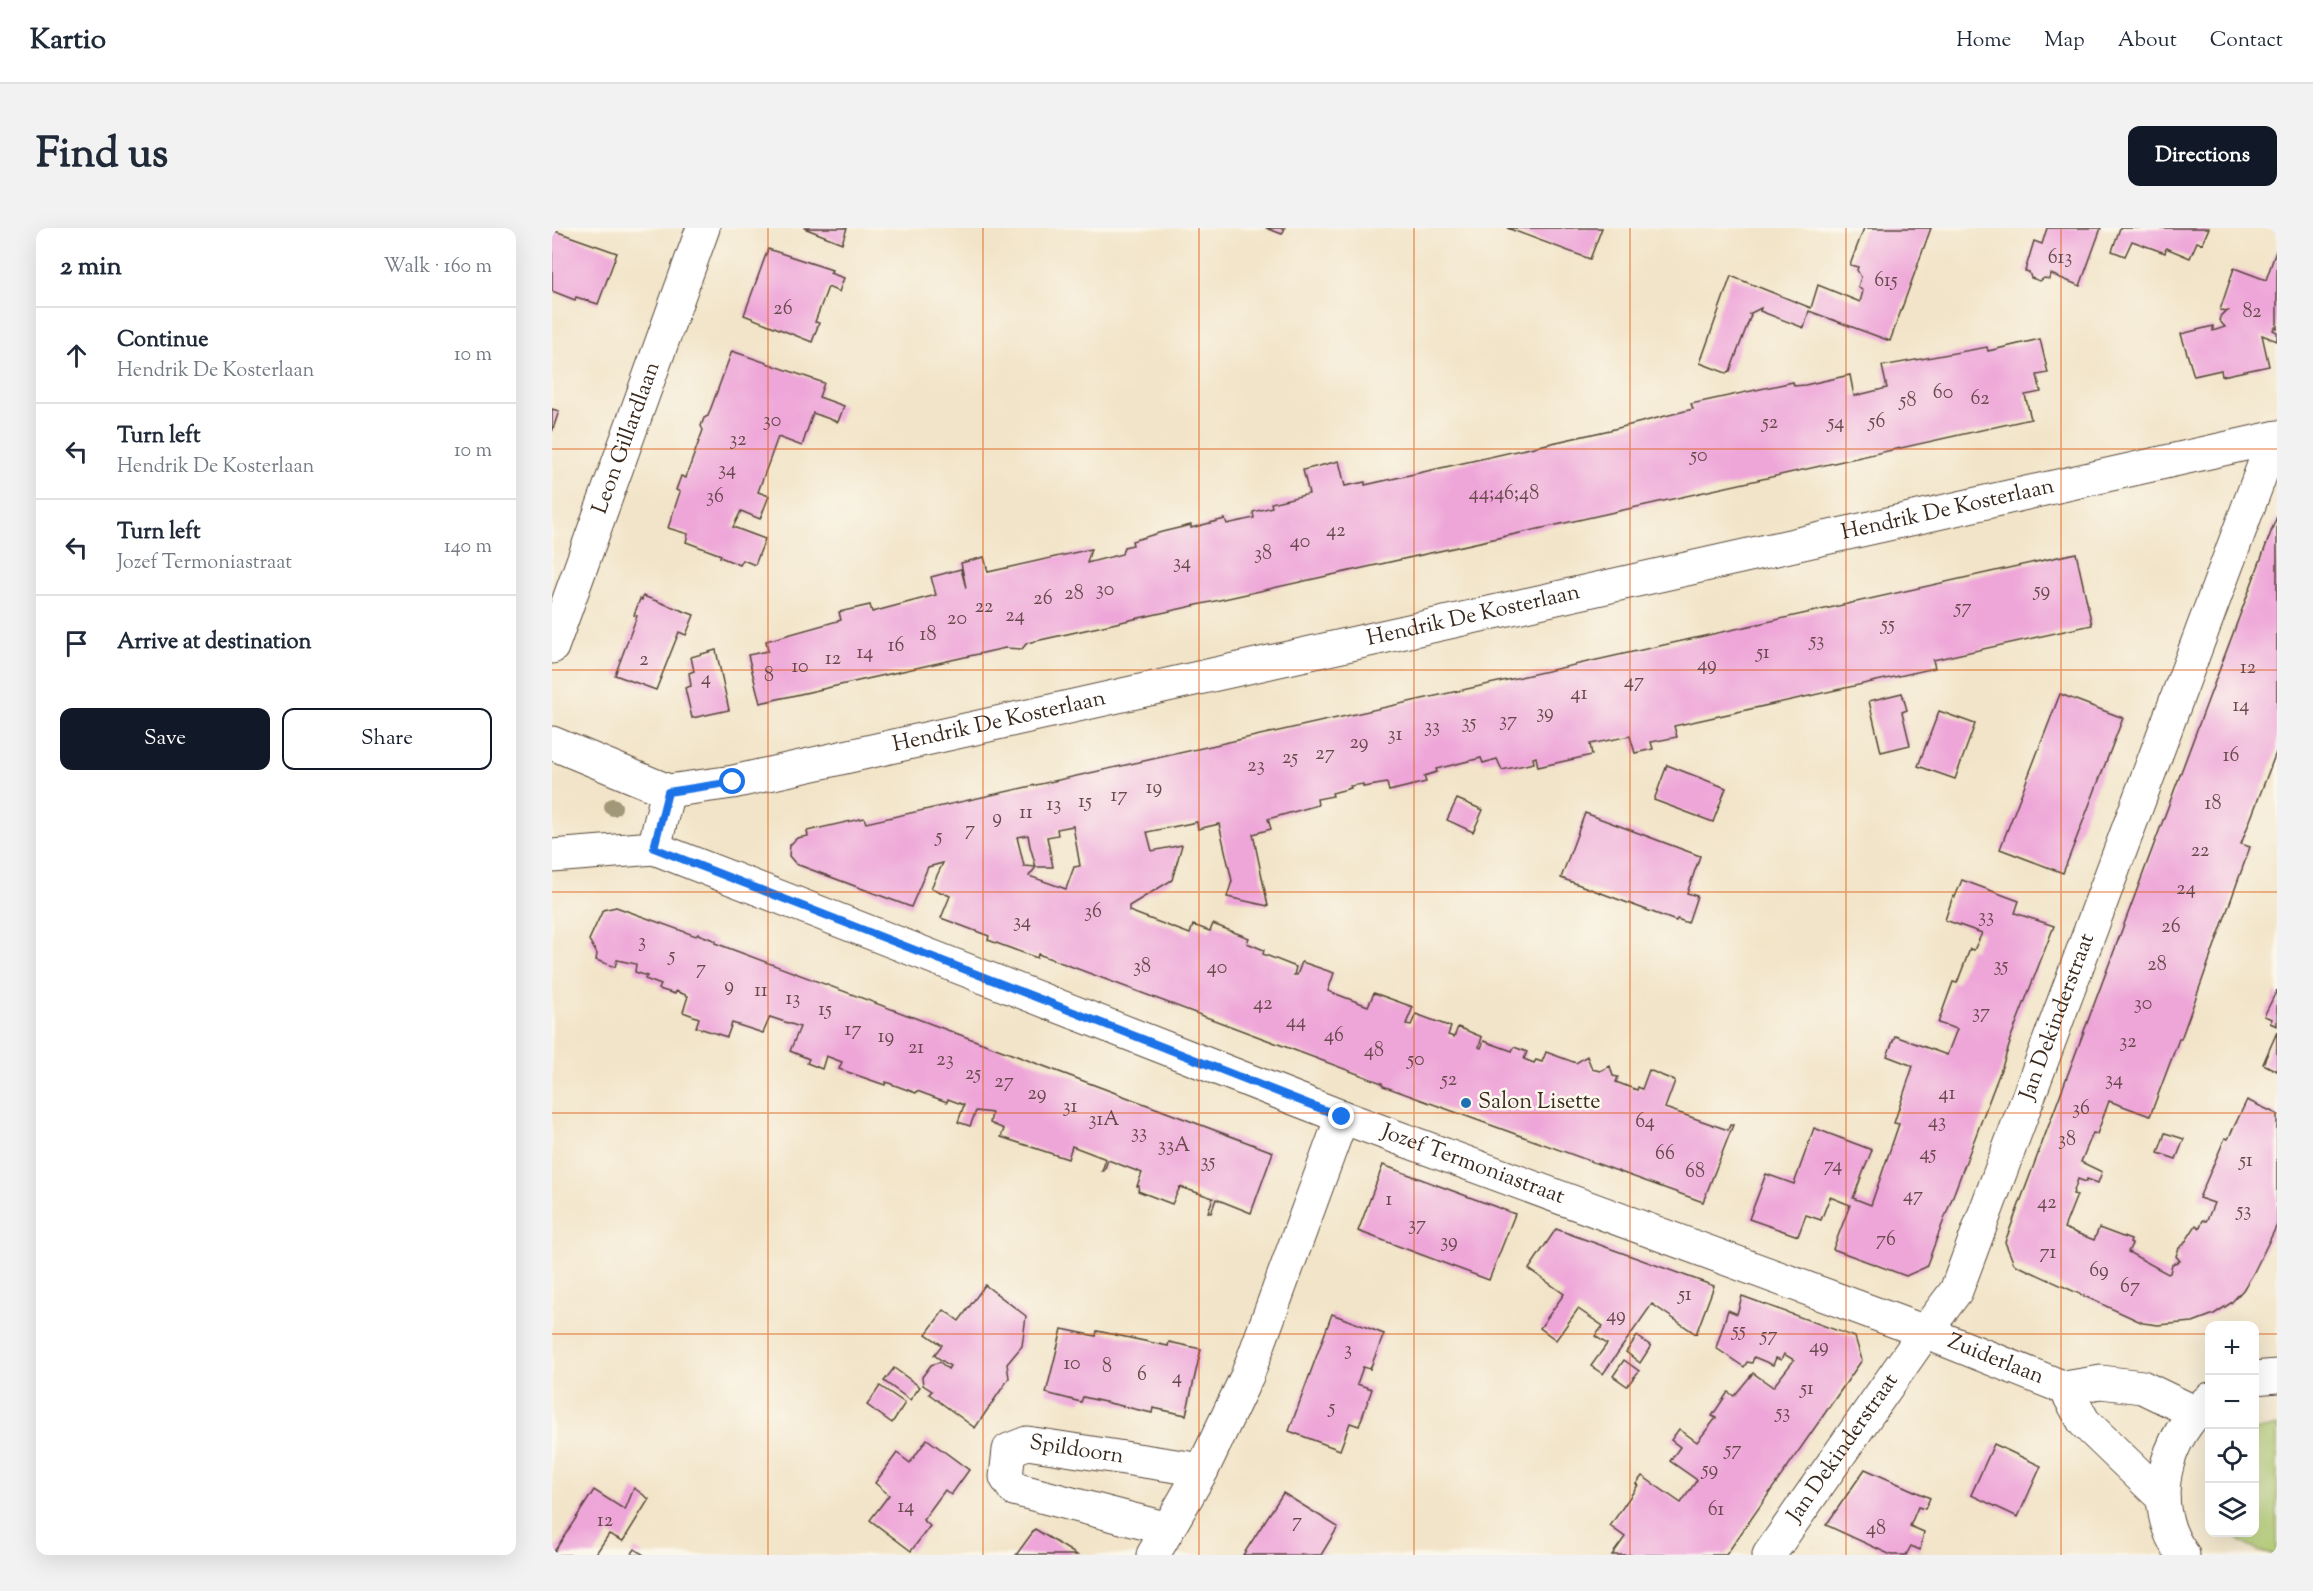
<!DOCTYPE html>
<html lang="en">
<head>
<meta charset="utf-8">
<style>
	:root { --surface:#fff; --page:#f2f2f3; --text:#1f2937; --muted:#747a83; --line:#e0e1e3; --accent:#111827 }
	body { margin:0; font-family:"Sorts Mill Goudy",serif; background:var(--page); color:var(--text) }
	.controls { position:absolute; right:18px; bottom:18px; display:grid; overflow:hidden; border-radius:12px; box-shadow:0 6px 24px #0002 }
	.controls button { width:54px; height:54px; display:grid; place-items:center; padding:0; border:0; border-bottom:2px solid var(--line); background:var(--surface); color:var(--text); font:30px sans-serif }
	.stop { position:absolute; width:18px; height:18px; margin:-14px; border:4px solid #1a73e8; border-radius:50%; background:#fff }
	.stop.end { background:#1a73e8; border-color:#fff; box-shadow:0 2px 6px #0008 }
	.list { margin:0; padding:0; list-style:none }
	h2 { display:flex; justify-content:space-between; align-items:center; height:78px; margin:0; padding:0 24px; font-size:26px }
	h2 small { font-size:20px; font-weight:400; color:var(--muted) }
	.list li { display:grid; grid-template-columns:39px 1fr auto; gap:18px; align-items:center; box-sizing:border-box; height:96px; padding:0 24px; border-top:2px solid var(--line) }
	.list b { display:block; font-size:22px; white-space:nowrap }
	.list p { margin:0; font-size:20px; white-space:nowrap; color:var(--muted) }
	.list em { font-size:20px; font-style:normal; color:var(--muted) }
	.actions { display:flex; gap:12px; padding:18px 24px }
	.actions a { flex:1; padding:14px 0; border:2px solid var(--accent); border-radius:12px; text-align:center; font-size:21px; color:var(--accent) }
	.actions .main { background:var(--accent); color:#fff }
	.icon { flex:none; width:33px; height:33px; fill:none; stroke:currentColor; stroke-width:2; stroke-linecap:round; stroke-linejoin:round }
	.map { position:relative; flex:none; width:1725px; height:1327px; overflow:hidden; border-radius:12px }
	header { display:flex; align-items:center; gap:36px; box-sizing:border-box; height:84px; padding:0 30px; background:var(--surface); border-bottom:2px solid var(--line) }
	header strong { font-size:28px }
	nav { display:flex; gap:33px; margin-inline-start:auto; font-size:21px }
	.intro { display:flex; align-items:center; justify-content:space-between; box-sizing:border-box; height:144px; padding:0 36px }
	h1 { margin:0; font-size:42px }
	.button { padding:15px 27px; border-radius:12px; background:var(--accent); color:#fff; font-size:21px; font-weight:700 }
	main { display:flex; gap:36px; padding:0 36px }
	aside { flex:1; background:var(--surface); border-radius:12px; box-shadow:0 6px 24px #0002 }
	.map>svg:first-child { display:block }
</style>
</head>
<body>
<header>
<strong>Kartio</strong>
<nav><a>Home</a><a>Map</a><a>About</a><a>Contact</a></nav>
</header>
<div class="intro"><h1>Find us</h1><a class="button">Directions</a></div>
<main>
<aside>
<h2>2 min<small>Walk · 160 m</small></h2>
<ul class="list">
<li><svg class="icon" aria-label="ahead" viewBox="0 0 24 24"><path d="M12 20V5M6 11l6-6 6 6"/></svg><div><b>Continue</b><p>Hendrik De Kosterlaan</p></div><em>10 m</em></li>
<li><svg class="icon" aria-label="left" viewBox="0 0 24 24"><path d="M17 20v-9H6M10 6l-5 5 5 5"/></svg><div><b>Turn left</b><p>Hendrik De Kosterlaan</p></div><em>10 m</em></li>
<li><svg class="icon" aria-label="left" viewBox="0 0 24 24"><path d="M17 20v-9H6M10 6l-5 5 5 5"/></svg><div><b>Turn left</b><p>Jozef Termoniastraat</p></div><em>140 m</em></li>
<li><svg class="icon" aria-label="arrive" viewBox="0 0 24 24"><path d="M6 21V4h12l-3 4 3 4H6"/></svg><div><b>Arrive at destination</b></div></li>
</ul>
<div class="actions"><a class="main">Save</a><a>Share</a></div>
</aside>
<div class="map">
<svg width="1725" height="1327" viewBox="0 0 1725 1327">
	<rect width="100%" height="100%" fill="#fbf7ec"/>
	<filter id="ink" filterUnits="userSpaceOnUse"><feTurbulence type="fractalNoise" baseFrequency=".0167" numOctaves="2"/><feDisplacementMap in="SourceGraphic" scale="12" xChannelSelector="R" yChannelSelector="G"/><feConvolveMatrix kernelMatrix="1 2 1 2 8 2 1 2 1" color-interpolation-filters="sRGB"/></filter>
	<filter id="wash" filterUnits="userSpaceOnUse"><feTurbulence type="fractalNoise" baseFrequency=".008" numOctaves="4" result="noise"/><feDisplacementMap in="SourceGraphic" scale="24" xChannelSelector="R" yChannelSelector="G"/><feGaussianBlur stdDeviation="1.35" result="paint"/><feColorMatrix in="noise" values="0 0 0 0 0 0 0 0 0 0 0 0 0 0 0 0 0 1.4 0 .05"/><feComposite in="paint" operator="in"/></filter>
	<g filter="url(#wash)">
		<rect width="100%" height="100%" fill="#f2e4c8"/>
		<path fill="#afc96f" stroke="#757a46" stroke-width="1.5" d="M1725,1198v129c-17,-1 -34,-10 -45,-22l22,-1 1,-101z"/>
		<g id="blocks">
			<g fill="#eea5d8" fill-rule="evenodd">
				<path d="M252,0h43l-5,15z"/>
				<path d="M714,0h19l-3,6z"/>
				<path d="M955,0h95l-12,31z"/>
				<path d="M1312,0h67l-41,113 -81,-30 -5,17 -44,-17 1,-3 -12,6 2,1 -21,56 -4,2 -26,-10 31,-87 80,32 7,-23 42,17 3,-11 -5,-4 3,-10 -4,-7 1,-3 -8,-2z"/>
				<path d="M1495,0h54l-21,58 -29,-12 -2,5 -5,-1 -4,3 -9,-3 -2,-6 -4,-1 9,-30 8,3z"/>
				<path d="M1568,0h89l-7,16 -5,-2 -7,16 -24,-10 -1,5 -33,-12 -7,15 -13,-5z"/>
				<path d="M0,2l65,23 -19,51 -22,-7 -1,3 -23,-9z"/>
				<path d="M1725,20v80l-2,-1 -2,3 4,2v9l-15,-6 7,31 -47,10 -1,-6 -27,6 -13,-42 32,-8v5l12,-4 -6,-7 2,-5 7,-4 -8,-1 14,-42 32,12z"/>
				<path d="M216,21l64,21 -2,3 14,5 -5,14 -11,-5 -13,35 4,1 -7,19 -68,-27z"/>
				<path d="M1488,111l8,34 -11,2 4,17 -16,3 6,24 -1004,224 -5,6 -17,-1 -245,55 -12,-48 20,-4 -2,-10 75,-21 -2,-8 31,-7 2,7 64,-17 -5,-18 30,-8 5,19 -5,-25 23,-6 4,15 103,-23 -4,14 35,-9 2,-7 9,-2 -1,-4 30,-9 29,-7v3l34,-9 2,5 27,-6 -1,-6 19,-5 -1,-4 38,-9 -6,-24 36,-9 6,25 20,-4v3l245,-55 83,-21 -2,-5 102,-22 1,4 11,-1 45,-10 4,21 33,-8 -5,-22 105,-19 1,4z"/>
				<path d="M180,123l92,32 -5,14 25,9 -6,16 -25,-9 -11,33 -24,-9 -20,55 11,4 -9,23 -19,-8 -8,16 32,12 -10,26 -12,-5 -3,5 -20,-8 1,-2 -35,-13 2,-8 -20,-6 12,-36 -4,-2 5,-14 5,2 1,-4 16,-44 -2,-4 3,-8 4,-2z"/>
				<path d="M0,181l7,2 -7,21z"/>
				<path d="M1725,288v234l-36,94 9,3 -69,192h-2l-29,77 -41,-15 -12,33 -4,-1 -12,29 21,10 -4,11 -11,-4 -1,3 -8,-3 -5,15 4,1 -13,33 30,12 5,-12 32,12 -1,3 2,1 -4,8 40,22 2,-1 2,-9 8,-3 -4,-5 3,-8 5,-4 12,-19 4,3 3,-8 3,1 2,-3 6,-15 -15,-5 26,-60 3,1 19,-39 30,14v111l-24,49 -10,16 -12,13 -17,11 -21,8 -35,3 -15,-2 -129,-59 -9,-22z"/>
				<path d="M1524,325l16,72 -159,35 2,8 -261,58 3,11 -26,5 2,7 -18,4 -5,-17 -40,8 2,11 -54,12 -2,-10 -3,1 1,5 -32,7 -5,-11 -14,4 -2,-5 -45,11 1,3 -13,4 2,6 -37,9 -2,-8 -24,4v-3l-13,2 1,2 -19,5 1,3 -16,3 1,6 -50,14 3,10 -18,5 15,72 -41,-9 5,-16 -13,-57 -21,5 -1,-7 -50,10 5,19 30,-6 -10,35 -43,26v5l61,23 3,-9 17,6 3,-7 36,14 -2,5 17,7 -1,4 33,13 -2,8h3l5,-13 32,11 -6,18 40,15 6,-13 39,14 -7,17 5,1 5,-11 35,13 -3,8 6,2 4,-10 24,10 -3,10 2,1 3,-7 28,10 2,-4 13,5 -3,7 10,4 2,-3 6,2 4,-10 30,11 11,-7 5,13 8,2 10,-5 3,10 5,1 -2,5 21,8 1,-3 4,2 7,-19 26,11 -10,27 63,22 2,-5h3l-30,77 -320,-116 -1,-3 -344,-129 -1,4 -49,-18 1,-4 -48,-18 9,-22 -19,-8 12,-25 -15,4 -17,40 -115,-43 -7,-8 1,-11 7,-7 11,-2 -1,-5 57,-13 2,5zM521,598l7,40 -6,1 -8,22 -37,-13 7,-9h17l-6,-30 11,-2 -1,-6zM476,607l2,11 6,21 -12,-1 -4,-17 -3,-12z"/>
				<path d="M91,368l51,19 -8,20 -7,-3 -23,58 -41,-15 22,-59 -3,-1 6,-16 2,1z"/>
				<path d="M164,422l13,60 -37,8 -7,-30 6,-2 -2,-13 5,-2 -3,-14z"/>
				<path d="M1350,465l5,17 -5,2 8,33 -29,7 -12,-51z"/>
				<path d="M1508,466l63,24 -60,155 -63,-24z"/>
				<path d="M1387,483l36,13 -20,55 -37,-13z"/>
				<path d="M1115,537l59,23 -13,34 -59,-22z"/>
				<path d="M905,571l26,11 -10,22 -26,-12z"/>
				<path d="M1033,585l115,43 -13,37 10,3 -9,27 -11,-4 -1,2 -115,-43z"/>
				<path d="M1410,652l57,21 -4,12 39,13 -45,116 1,1 -7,21 -77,203 -20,9 -73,-27 17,-44 -20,-8 -9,23 -15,-5 -8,21 -49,-17 17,-45 28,10 20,-56 58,22 -19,48 18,7 28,-81 -5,-1 19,-57 -26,-10 8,-20 52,19 10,-26 -19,-6 15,-41 4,1 13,-34 4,1 8,-17 -37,-13 8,-24 2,1z"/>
				<path d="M64,679l80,29 2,-2 18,7 -1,2 558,209 -22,61 -35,-14 -5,14 -3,-1 5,-14 -33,-11 -8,17 -34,-13 1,-5h-2l5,-13 -34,-13 -4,11h-2l4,-12 -34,-13 -4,13 -67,-22 3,-8 -14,-6 2,-10 -16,-2 -6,15 -12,-4 6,-17 -16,-6 -1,3 -30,-11 -1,2 -30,-11 -1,3 -46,-16 3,-7 -16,-6 -4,13 -15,-6 2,-4 -19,-8 10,-24 -30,-10 -7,16 -31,-10 -5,14 -31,-10 3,-9 -16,-6 5,-16 -12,-5 -1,3 -16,-5 2,-4 -16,-6 2,-3 -12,-4 1,-8 -19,-4 -2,7 -19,-7 1,-6 -8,-14 14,-30z"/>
				<path d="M1725,762v36l-7,-3 2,-4 -8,-3z"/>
				<path d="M1725,804v39l-14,-7z"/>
				<path d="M1613,905l19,6 -8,20 -18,-6z"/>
				<path d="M831,937l132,49 -26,66 -131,-49z"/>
				<path d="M1004,1001l158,57 -18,48 -44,-30 -49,70 -12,-8 16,-22 -12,-8 8,-10 -25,-17 -22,31 -16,-12 24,-34 -35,-25z"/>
				<path d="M433,1057l41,31 -4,30 -15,18 2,14 -34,50 -46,-34 3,-3 -9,-6 -1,-8 9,-12 9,-3 8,7 2,-3 -16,-11 8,-10 -16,-11 18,-24 15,11z"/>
				<path d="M1190,1068l113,41 7,23 -136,195h-114l13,-18 -15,-11 28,-41 -2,-1 6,-8 39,27 16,-23 -27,-19 10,-14 -9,-7 8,-11 18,13 19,-24 -4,-2 16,-24 6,4 19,-23 20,14 21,-27 -10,-6 -3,6 -5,-2 -3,7 -19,-8 -2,6 -5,-1 -3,5 -28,-19 12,-38 9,4z"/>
				<path d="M780,1086l52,20 -14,35 -7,-2 -6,17 15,5 -13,37 -9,-3 -10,27 -51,-19z"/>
				<path d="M510,1101l34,7 1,-5 71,15 1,-4 32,7 -15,66 -33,-7 -1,5 -69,-16 -2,5 -35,-9z"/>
				<path d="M1085,1108l14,10 -11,17 -14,-11z"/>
				<path d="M1072,1132l15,11 -12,15 -14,-10z"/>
				<path d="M342,1140l26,19 -10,13 -26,-19z"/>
				<path d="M328,1158l25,17 -13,20 -25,-18z"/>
				<path d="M375,1211l42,31 -18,25 -6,-5 -22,30 7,6 -19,25 -41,-31 19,-25 -14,-12 22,-30 13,10z"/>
				<path d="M1442,1216l47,22 -23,51 -47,-22z"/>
				<path d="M1313,1241l65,29 -5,11 -7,-2 -8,19 14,6 -4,18 -9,-4 -5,9h-15l-65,-30z"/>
				<path d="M82,1260l15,11 -26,42 -14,-7 -14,21h-43l42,-65 31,20z"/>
				<path d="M731,1265l55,34 -17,28h-78z"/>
				<path d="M483,1301l42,26h-61z"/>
				<path d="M83,1321l9,6h-13z"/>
			</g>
		</g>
	</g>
	<g filter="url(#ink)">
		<use href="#blocks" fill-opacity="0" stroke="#564638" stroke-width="1.5"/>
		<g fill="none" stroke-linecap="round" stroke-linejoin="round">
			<g stroke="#564638" stroke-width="35">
				<g id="street">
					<path id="s1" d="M0,419l151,-419"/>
					<path id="s2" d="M0,515l116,48 65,-9 1544,-345"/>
					<path id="s3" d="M102,620l688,269 583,215 140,56 36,-6 41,5 52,25"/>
					<path d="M0,628l102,-8 14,-57"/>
					<path d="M1513,1160l19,34 79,76"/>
					<path id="s4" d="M616,1301l-154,-40 -8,-12 3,-27 18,-7 175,27"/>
					<path d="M601,1327l49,-85 45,-94 95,-259"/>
					<path id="s5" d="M1217,1327l156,-223 31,-41 318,-853"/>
				</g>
			</g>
			<g stroke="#564638" stroke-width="35">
				<g id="primary">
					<path d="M1702,1150l23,-2"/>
					<path d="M1631,1327c-37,-51 -19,-118 27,-156"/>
				</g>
			</g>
			<use href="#street" stroke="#fff" stroke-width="33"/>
			<use href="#primary" stroke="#fff" stroke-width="33"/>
		</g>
		<circle fill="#a19878" cx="61" cy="579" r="9"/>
	</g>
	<g fill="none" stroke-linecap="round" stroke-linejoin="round" filter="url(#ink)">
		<path stroke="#1a73e8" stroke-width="8" d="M181,554l-65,10 -14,56 688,269"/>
	</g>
	<path fill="none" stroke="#df570d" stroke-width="1.5" stroke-opacity="0.55" d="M216,0v1327M431,0v1327M647,0v1327M862,0v1327M1078,0v1327M1294,0v1327M1509,0v1327M0,221h1725M0,442h1725M0,664h1725M0,885h1725M0,1106h1658M1702,1106h23"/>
	<circle fill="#1f6fb2" stroke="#fbf7ec" stroke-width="2" cx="914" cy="875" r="6"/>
	<g text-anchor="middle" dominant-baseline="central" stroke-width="5" stroke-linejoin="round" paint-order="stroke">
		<g font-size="20" fill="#68494c">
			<text x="1508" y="30">613</text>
			<text x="1334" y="53">615</text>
			<text x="231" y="81">26</text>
			<text x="1700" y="84">82</text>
			<text x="1391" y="165">60</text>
			<text x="1428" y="171">62</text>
			<text x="1356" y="173">58</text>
			<text x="220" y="193">30</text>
			<text x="1325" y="194">56</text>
			<text x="1218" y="195">52</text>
			<text x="1284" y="195">54</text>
			<text x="186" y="212">32</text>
			<text x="1147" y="228">50</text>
			<text x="175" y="242">34</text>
			<text x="952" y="266">44;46;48</text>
			<text x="163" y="269">36</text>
			<text x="784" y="303">42</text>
			<text x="748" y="314">40</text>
			<text x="711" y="326">38</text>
			<text x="630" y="335">34</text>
			<text x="553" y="362">30</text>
			<text x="1490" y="363">59</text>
			<text x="522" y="366">28</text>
			<text x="491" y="371">26</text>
			<text x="432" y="379">22</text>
			<text x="1411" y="380">57</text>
			<text x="463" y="388">24</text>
			<text x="405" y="391">20</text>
			<text x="1336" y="397">55</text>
			<text x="376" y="407">18</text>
			<text x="1265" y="413">53</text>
			<text x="344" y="418">16</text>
			<text x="313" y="425">14</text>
			<text x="1211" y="425">51</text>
			<text x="281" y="431">12</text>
			<text x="92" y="432">2</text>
			<text x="1155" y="437">49</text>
			<text x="248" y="439">10</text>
			<text x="1696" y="440">12</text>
			<text x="217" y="448">8</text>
			<text x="154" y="451">4</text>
			<text x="1082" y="454">47</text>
			<text x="1027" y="466">41</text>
			<text x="1689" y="478">14</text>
			<text x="993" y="485">39</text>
			<text x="956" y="493">37</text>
			<text x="917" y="495">35</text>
			<text x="880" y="499">33</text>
			<text x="843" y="507">31</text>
			<text x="807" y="515">29</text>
			<text x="773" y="526">27</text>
			<text x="1679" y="528">16</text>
			<text x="738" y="530">25</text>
			<text x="704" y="538">23</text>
			<text x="602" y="560">19</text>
			<text x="567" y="568">17</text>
			<text x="533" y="574">15</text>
			<text x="1661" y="576">18</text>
			<text x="502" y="577">13</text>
			<text x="474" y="585">11</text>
			<text x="445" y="590">9</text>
			<text x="418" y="602">7</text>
			<text x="387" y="609">5</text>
			<text x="1648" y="623">22</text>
			<text x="1634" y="661">24</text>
			<text x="541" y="684">36</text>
			<text x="1434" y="689">33</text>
			<text x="470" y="694">34</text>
			<text x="1619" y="699">26</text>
			<text x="90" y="714">3</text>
			<text x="120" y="728">5</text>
			<text x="1605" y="737">28</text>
			<text x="1449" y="738">35</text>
			<text x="590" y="739">38</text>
			<text x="665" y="740">40</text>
			<text x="149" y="741">7</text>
			<text x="177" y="758">9</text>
			<text x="209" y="763">11</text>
			<text x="241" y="771">13</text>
			<text x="711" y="776">42</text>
			<text x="1591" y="776">30</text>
			<text x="273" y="782">15</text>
			<text x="1429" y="785">37</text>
			<text x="744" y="794">44</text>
			<text x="301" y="802">17</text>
			<text x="782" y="808">46</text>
			<text x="334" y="809">19</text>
			<text x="1576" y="814">32</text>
			<text x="364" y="820">21</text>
			<text x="822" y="823">48</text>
			<text x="393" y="832">23</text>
			<text x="864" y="832">50</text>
			<text x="421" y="846">25</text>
			<text x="897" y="852">52</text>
			<text x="1562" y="852">34</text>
			<text x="452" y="854">27</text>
			<text x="485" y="866">29</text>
			<text x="1395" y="866">41</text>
			<text x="518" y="879">31</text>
			<text x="1529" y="881">36</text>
			<text x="552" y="892">31A</text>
			<text x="1093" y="894">64</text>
			<text x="1385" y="894">43</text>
			<text x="587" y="905">33</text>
			<text x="1515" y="912">38</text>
			<text x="622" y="918">33A</text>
			<text x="1113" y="926">66</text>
			<text x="1376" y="926">45</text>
			<text x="1694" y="933">51</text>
			<text x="656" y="934">35</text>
			<text x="1281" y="938">74</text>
			<text x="1143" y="944">68</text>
			<text x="1361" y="968">47</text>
			<text x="837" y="972">1</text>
			<text x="1495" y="975">42</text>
			<text x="1692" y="983">53</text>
			<text x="865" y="997">37</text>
			<text x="1334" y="1012">76</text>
			<text x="897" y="1014">39</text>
			<text x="1496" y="1025">71</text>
			<text x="1547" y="1043">69</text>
			<text x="1578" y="1059">67</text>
			<text x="1133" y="1067">51</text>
			<text x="1064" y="1088">49</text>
			<text x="1187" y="1103">55</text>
			<text x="1217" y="1108">57</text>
			<text x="1267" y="1119">49</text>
			<text x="796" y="1122">3</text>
			<text x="520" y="1136">10</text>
			<text x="555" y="1139">8</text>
			<text x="590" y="1147">6</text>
			<text x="625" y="1150">4</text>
			<text x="1255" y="1161">51</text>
			<text x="780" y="1180">5</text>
			<text x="1231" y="1185">53</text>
			<text x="1181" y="1222">57</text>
			<text x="1158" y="1242">59</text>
			<text x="354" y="1279">14</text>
			<text x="1164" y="1282">61</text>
			<text x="53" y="1293">12</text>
			<text x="745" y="1294">7</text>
			<text x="1324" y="1301">48</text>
		</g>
		<g font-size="22" fill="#3b2a1e" stroke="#fbf7ec">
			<text stroke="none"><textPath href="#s1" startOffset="222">Leon Gillardlaan</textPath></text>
			<text stroke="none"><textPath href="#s2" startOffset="1436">Hendrik De Kosterlaan</textPath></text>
			<text stroke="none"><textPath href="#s2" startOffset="950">Hendrik De Kosterlaan</textPath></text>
			<text stroke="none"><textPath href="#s2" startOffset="464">Hendrik De Kosterlaan</textPath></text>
			<text stroke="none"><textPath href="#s5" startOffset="616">Jan Dekinderstraat</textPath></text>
			<text stroke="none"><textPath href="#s3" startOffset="878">Jozef Termoniastraat</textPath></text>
			<text stroke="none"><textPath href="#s3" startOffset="1436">Zuiderlaan</textPath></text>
			<text stroke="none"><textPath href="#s5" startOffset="130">Jan Dekinderstraat</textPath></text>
			<text stroke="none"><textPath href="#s4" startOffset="270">Spildoorn</textPath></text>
		</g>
		<g font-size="22" fill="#3b2a1e" stroke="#fbf7ec" text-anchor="start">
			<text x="926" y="875">Salon Lisette</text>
		</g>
	</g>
</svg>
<div class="controls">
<button>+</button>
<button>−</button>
<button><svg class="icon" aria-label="locate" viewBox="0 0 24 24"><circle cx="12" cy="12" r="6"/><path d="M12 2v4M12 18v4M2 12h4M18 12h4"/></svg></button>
<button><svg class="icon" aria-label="layers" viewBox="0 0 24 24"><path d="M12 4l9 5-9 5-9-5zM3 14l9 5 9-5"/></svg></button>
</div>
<div class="stop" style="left:181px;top:554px"></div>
<div class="stop end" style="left:790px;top:889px"></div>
</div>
</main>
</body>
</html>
